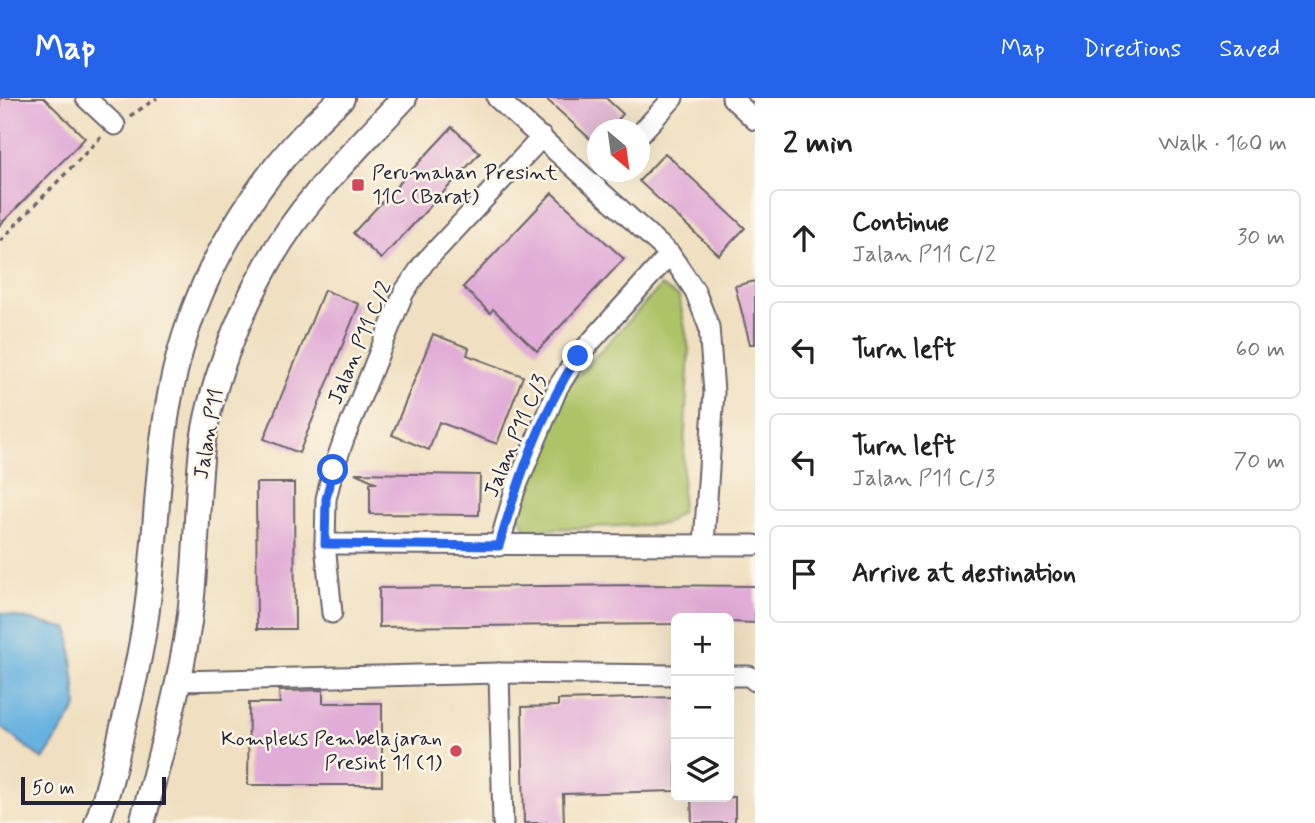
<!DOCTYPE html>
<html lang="en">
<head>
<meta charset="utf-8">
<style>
	:root { --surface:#fff; --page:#f2f2f2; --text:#222; --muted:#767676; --line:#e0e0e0; --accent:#2563eb }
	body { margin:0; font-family:Mynerve,sans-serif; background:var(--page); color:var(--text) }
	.controls { position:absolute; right:21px; bottom:21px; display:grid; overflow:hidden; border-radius:10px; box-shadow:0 7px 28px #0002 }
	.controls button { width:63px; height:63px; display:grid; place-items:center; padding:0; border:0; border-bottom:2px solid var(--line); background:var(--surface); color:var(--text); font:35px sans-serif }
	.compass { position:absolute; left:587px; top:21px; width:63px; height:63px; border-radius:50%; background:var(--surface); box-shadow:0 7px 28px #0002; rotate:151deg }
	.scale { position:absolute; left:21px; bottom:18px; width:145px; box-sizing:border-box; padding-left:7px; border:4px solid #22223b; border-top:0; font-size:19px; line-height:24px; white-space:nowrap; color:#22223b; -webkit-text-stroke:5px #fcf5e5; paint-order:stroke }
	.stop { position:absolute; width:21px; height:21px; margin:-16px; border:5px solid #2563eb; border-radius:50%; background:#fff }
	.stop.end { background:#2563eb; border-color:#fff; box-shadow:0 2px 7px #0008 }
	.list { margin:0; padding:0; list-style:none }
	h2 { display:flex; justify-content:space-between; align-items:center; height:91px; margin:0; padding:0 28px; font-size:30px }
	h2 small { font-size:23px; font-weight:400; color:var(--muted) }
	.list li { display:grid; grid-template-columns:46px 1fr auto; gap:21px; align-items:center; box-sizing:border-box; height:98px; margin:0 14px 14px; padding:0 14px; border:2px solid var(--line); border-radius:10px }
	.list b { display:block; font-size:26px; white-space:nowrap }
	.list p { margin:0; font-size:23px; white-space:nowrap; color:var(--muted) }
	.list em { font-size:23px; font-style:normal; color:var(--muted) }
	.icon { flex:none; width:38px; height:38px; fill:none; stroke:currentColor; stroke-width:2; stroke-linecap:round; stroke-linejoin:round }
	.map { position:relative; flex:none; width:755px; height:725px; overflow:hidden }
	header { display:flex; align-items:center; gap:42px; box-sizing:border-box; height:98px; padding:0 35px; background:var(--accent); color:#fff }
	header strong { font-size:33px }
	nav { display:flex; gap:38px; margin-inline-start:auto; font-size:24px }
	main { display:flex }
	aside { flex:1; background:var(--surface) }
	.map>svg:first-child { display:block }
</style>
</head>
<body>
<header>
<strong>Map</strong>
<nav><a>Map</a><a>Directions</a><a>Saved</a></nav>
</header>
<main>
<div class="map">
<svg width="755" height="725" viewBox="0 0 755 725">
	<rect width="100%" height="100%" fill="#fcf5e5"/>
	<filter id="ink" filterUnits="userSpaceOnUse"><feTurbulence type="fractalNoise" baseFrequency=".0143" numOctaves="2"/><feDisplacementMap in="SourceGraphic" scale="14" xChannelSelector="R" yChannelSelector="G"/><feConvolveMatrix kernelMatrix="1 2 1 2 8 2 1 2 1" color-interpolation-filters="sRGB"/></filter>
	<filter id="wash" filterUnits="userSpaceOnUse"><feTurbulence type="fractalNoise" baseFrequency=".00686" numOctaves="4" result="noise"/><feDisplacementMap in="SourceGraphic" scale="28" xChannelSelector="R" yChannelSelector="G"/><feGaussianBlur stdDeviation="1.57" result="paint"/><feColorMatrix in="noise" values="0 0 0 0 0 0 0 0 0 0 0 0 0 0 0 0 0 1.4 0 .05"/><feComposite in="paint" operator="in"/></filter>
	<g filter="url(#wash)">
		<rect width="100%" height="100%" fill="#f0e0c1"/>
		<path fill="#adc368" stroke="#687252" stroke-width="2" d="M661,188l18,11 10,52 -8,163 -16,12 -138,6 -9,-16 48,-126z"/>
		<path fill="#67b2e0" stroke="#446a8e" stroke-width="2" d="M0,515l69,16 8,78 -34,53 -43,-34z"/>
		<g id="blocks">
			<g fill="#e1acd7">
				<path d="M0,0h44l41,40 -85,87z"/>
				<path d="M545,0h61l17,16 -14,16h-11v16z"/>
				<path d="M452,29l28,26 -99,106 -28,-26z"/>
				<path d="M665,55l80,75 -26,27 -80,-74z"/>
				<path d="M552,95l72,66 -87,92 -44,-42 -3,4 -27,-26z"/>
				<path d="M755,183v63h-5l-15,-58z"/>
				<path d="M324,192l35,14 -60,149 -35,-14z"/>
				<path d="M433,236l36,14 -2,7 56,21 -26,68 -58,-22 -10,28 -37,-15z"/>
				<path d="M355,375l125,2 -1,40 -109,-1v-31h7z"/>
				<path d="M256,385h38l1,146h-38z"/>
				<path d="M639,487l116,1v37l-26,-1v-4h-53v6l-297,3v-39z"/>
				<path d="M323,592v13h59v82h-134l1,-82h31l-1,-12z"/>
				<path d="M676,599v94l-113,3 1,29h-40l-2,-116 36,-1v-6z"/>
				<path d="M691,699h44v26h-43z"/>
			</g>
		</g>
	</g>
	<g filter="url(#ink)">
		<use href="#blocks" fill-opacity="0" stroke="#6a646a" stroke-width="2"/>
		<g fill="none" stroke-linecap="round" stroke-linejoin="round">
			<g stroke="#6a646a" stroke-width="23">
				<g id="minor">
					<path d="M86,0l29,27"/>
					<path d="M497,0l173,156 25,37 14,36 5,65 -10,152"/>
					<path d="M732,0l23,22"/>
					<path d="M640,36l33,-36"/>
					<path d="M325,446l430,1"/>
					<path d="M499,448l16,-56 43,-103 20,-31 92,-102"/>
					<path d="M332,515l-7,-69 1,-45 7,-29 11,-31 60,-147 20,-29 118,-126"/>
					<path d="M499,575l4,150"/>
					<path d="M729,578h20l6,5"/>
					<path d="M180,583l319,-8 177,2"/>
				</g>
			</g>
			<g stroke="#6a646a" stroke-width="28">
				<g id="major">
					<path d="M97,725c11,-30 18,-61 25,-92 11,-43 21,-86 26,-130 9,-70 9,-141 23,-211 22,-112 85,-217 171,-292"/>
					<path d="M142,725c18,-67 37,-132 47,-201 8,-57 7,-116 13,-174 7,-58 36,-132 65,-183 35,-64 88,-114 137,-167"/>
				</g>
			</g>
			<g stroke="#6a646a" stroke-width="3.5" stroke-dasharray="5 5" stroke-linecap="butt">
				<path d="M130,18l27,-18"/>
				<path d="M0,143l101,-104"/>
			</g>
			<use href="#minor" stroke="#fff" stroke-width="19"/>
			<use href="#major" stroke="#fff" stroke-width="24"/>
		</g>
	</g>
	<g fill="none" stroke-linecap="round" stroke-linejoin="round" filter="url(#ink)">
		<path stroke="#2563eb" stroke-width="9" d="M333,372l-7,29 -1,45 174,2c19,-66 42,-133 79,-190"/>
	</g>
	<g fill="#d1495b" stroke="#fcf5e5" stroke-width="2.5">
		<rect x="351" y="80" width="14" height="14" rx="3.5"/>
		<circle cx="456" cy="653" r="7"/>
	</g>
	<g text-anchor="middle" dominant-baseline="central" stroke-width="5" stroke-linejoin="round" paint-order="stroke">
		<g font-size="21" fill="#22223b" stroke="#fcf5e5" text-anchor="start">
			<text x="372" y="75">Perumahan Presint<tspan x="372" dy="24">11C (Barat)</tspan></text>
			<text x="442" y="641" text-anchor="end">Kompleks Pembelajaran<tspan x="442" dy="24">Presint 11 (1)</tspan></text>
		</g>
		<g font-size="21" fill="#22223b" stroke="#fcf5e5">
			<text transform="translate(360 245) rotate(-67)">Jalan P11 C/2</text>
			<text transform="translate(209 336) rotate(-80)">Jalan P11</text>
			<text transform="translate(516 338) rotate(-67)">Jalan P11 C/3</text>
		</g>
	</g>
</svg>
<div class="controls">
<button>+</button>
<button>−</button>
<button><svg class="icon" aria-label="layers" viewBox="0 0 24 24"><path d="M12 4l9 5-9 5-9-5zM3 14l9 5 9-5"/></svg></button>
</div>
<svg class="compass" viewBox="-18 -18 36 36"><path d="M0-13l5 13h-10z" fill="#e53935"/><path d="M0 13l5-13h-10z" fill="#767676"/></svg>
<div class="scale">50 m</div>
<div class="stop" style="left:333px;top:372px"></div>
<div class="stop end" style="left:578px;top:258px"></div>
</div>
<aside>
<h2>2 min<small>Walk · 160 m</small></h2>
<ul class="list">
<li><svg class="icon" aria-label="ahead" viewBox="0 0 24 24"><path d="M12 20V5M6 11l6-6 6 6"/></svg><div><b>Continue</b><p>Jalan P11 C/2</p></div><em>30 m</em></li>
<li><svg class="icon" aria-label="left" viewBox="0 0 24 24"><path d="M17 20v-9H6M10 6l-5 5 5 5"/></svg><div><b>Turn left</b></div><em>60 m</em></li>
<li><svg class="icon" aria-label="left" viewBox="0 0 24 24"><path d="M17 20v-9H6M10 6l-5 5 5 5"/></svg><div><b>Turn left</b><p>Jalan P11 C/3</p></div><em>70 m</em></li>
<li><svg class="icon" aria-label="arrive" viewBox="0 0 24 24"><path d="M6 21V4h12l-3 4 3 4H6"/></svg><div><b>Arrive at destination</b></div></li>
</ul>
</aside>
</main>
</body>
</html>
